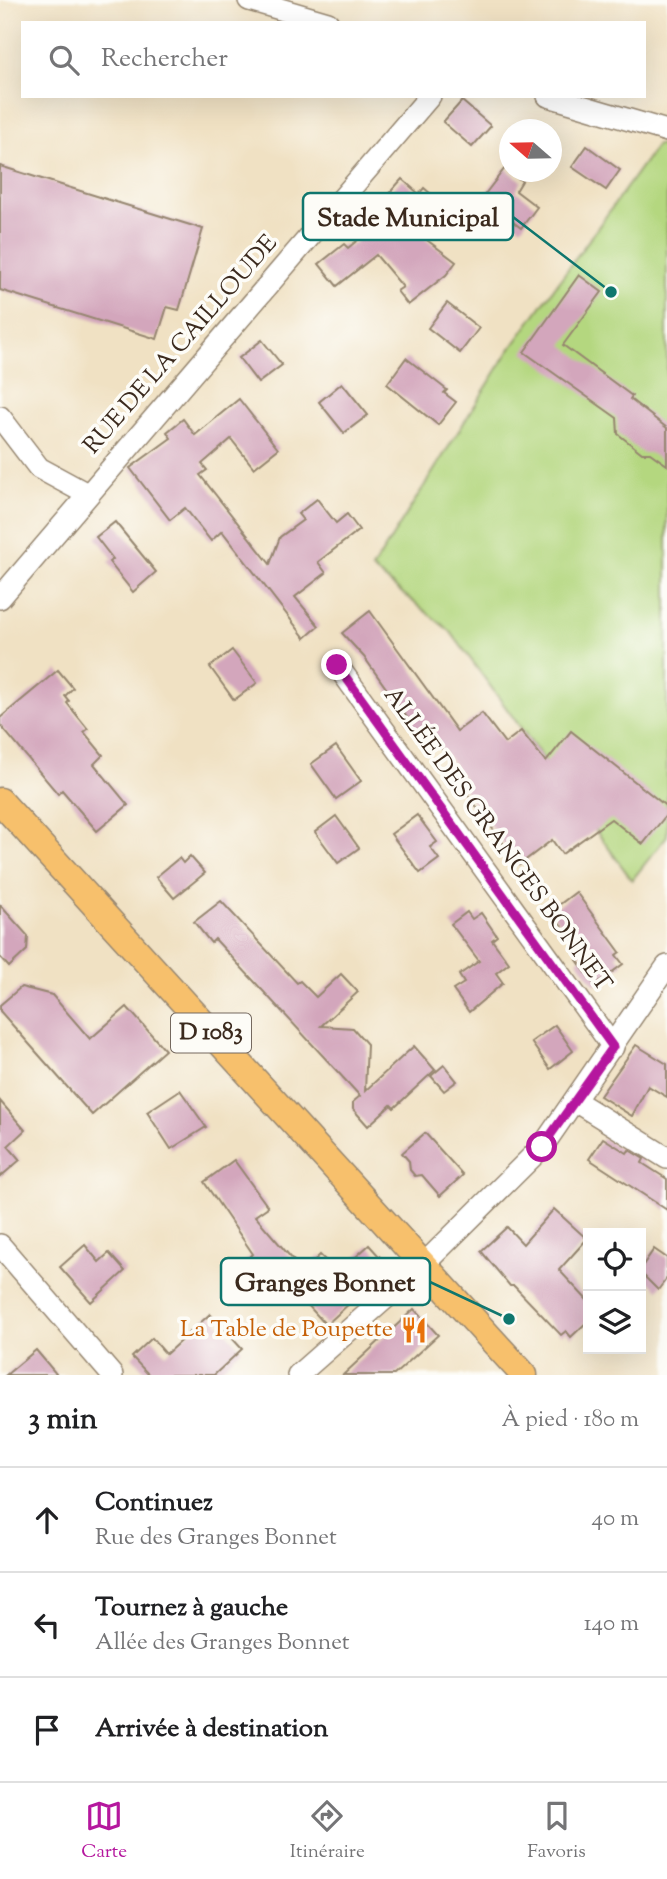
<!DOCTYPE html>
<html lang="fr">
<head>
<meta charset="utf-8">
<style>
	:root { --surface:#fff; --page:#f2f2f2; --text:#202124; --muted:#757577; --line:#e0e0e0; --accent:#b5179e }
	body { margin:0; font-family:"Sorts Mill Goudy",serif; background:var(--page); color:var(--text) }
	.controls { position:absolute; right:21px; bottom:21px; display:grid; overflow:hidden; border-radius:0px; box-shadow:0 7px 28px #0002 }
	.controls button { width:63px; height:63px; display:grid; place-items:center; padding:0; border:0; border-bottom:2px solid var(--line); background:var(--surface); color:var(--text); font:35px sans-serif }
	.compass { position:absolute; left:499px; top:119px; width:63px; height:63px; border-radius:50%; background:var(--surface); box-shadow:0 7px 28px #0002; rotate:290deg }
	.stop { position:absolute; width:21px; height:21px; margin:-16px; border:5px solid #b5179e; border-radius:50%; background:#fff }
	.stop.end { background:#b5179e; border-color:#fff; box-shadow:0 2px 7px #0008 }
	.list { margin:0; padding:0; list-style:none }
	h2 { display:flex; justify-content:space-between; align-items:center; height:91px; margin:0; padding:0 28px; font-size:30px }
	h2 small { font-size:23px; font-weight:400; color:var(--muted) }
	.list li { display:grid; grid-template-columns:46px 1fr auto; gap:21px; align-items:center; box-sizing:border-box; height:105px; padding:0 28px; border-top:2px solid var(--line) }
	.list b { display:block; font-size:26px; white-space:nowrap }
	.list p { margin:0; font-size:23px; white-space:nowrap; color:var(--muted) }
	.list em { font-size:23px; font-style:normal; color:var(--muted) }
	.icon { flex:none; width:38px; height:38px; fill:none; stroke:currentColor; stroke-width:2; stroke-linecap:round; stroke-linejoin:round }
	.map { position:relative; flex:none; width:667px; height:1375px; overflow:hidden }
	.search { position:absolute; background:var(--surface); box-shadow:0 7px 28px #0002; left:21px; right:21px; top:21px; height:77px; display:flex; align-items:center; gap:18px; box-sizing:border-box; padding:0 24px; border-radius:0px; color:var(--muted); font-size:26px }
	.sheet { height:406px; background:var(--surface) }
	nav { display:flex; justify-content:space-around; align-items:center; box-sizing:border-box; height:98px; border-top:2px solid var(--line); background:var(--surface); font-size:19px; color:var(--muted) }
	nav a { display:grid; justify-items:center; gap:4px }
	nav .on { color:var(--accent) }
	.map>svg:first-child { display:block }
</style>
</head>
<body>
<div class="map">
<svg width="667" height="1375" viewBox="0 0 667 1375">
	<rect width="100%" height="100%" fill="#fdfcf7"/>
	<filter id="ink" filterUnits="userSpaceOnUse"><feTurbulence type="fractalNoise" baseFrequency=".0143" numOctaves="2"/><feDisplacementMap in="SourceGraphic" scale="14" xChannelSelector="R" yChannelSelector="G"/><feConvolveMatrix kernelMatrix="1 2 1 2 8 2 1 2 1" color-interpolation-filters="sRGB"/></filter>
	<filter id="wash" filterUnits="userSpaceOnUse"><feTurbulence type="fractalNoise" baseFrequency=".00686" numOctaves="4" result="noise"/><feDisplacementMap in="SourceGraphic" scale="28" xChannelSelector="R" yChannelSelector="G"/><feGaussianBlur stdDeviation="1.57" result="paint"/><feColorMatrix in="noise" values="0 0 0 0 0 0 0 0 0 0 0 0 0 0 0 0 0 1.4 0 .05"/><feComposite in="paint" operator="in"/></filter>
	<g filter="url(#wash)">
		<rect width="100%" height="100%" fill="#f0e1c3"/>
		<path fill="#b4d77f" stroke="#78804e" stroke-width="2" d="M657,145l10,2v689l-35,44 -182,-249 -78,-62 137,-218z"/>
		<g id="blocks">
			<g fill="#d3a6bc">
				<path d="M462,101l29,25 -19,21 -29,-25z"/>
				<path d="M587,146l33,24 -14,20 -34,-23z"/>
				<path d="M0,166l203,63 -24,81 -12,-3 -10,32 -157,-49z"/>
				<path d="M505,168l17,13 -6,10 21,16 -16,21 -39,-30z"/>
				<path d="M402,179l17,15 5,-6 15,13 -24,30 41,31 -10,13 -38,30 -11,-14 6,-4 -27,-32 -39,31 -18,-22 25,-20 4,4 26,-21 -8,-8z"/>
				<path d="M579,275l23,17 -39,53 69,51 -2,3 37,29v37l-17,-12h-8l-24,-19 -1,-16 -93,-66z"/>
				<path d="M447,303l32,25 -19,25 -32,-25z"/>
				<path d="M262,340l20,25 -24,18 -19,-25z"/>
				<path d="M406,358l41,32 -3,3 12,9 -18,23 -51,-41z"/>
				<path d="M342,383l26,32 -24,18 -25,-31z"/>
				<path d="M239,399l39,50 -24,19 -23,-29 -29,25 5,6 -7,5 70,89 10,-27 23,-17 -5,-6 19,-15 19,24 11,-9 12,16 -41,32 8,11 -31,24 24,29 -14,12 -83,-107 -11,10 -26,-33 -15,12 -40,-52 41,-30 -4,-6 16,-13 12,16z"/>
				<path d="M115,522l41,50 -23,20 -24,-30 4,-3 -17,-22z"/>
				<path d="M370,611l87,120 25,-18 23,30 16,-12 25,31 25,-31 96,76v7l-24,30 -32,-25 -49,35 -10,-14 -33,25 -56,-77 5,-4 -41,-55 -10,7 -11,-16 2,-1 -44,-62 -22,-24z"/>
				<path d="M232,650l25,33 -23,17 -24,-33z"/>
				<path d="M58,670l15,18 -8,8 4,5 -2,2 21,26 -4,3 19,23 -9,9 34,41 -31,26 -35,-41 -4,4 -58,-69v-7z"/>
				<path d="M336,746l25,35 -25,18 -25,-35z"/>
				<path d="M417,815l20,27 -7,5 9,12 -19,14 -29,-39z"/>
				<path d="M336,816l23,32 -21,15 -23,-31z"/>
				<path d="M190,856l15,17 -31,25 -18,-21 23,-19 4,5z"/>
				<path d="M576,892l44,60 -4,3 7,9 -28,21 -18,-25 6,-4 -32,-45z"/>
				<path d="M221,901l76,82 3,-2 16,16 25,-23 17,18 -37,34 32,2 14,16 -2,47 49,-45 21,24 -41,38 -3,-3 -23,21 -15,-17v-7l7,-6 -145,-157 -4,4 -17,-21z"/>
				<path d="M0,905l28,31 -1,14 -18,17 -9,-10z"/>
				<path d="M467,912l5,7 9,-6 16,23 -5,4 17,23 -13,10 7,10 -34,29 -16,-22 11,-7 -5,-8 20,-14 -28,-37z"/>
				<path d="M21,987l31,8 38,44 37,-32 38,43 -73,65 -92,-104v-6z"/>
				<path d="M555,1025l18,26 -23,18 -19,-27z"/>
				<path d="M636,1045l31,19v33l-19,-11 -16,30 -32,-20z"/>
				<path d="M444,1065l13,16 -13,10 -13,-15z"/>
				<path d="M180,1090l26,37 -35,22 -24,-37z"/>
				<path d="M0,1101l25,29 -17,16 12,14 -20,17z"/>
				<path d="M425,1133l38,42 -23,21 -18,-21 -7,1 -5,-6 -1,-9 -7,-8z"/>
				<path d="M603,1138l24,15 2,-3 15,9 -2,4 25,16v31l-78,-51z"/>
				<path d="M234,1160l34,47 -13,9 39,45 -32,29 -22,-24 13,-12 -49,-72z"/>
				<path d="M554,1209l33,30 -28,31 29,31v20l-17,16 -5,-6 -5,4 -47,-49h-4l-29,-35 26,-24 16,17z"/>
				<path d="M85,1245l14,17 10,-9 16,18 -34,31 -31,-35z"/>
				<path d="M369,1245l20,22 -63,58 -20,-22 12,-11 -17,-19 19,-18 18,18z"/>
				<path d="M654,1249l13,9v20l-9,12 -17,-17v-5z"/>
				<path d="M414,1309l24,26 -44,40h-51z"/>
				<path d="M210,1314l32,35 -28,26h-65l-17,-18 20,-19 14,16z"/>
				<path d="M36,1350l21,25h-51z"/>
			</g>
		</g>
	</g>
	<g filter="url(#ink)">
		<use href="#blocks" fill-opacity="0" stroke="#968670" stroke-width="2"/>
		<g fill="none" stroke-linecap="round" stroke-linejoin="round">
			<g stroke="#968670" stroke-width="24">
				<g id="minor">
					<path d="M249,0l79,23"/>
					<path d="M548,96l119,35"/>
					<path d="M0,417l39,51 48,26"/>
					<path d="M0,598l430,-502"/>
					<path d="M337,665l276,382"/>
					<path d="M575,1101l92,57"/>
					<path d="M0,1245l112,130"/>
					<path d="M298,1375l124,-109 120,-119 125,-181"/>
				</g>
			</g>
			<g stroke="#968670" stroke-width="29">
				<path id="major" d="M0,801l524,574"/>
			</g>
			<use href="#minor" stroke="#fff" stroke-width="21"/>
			<use href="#major" stroke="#f7c06c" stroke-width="26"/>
		</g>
	</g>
	<g fill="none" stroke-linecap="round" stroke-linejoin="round" filter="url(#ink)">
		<path stroke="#b5179e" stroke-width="9" d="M337,665l276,382 -71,100"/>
	</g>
	<defs>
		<g id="restaurant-bare" transform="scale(2.1)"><path d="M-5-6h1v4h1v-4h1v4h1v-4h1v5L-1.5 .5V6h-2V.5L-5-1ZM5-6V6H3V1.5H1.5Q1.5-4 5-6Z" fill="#e8710a" stroke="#fdfcf7" stroke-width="2.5" paint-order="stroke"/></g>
	</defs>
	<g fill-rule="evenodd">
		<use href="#restaurant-bare" x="414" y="1330"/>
	</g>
	<g text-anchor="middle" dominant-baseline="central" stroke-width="7" stroke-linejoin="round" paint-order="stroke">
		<rect fill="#fdfcf7" stroke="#75695f" stroke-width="2" x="171" y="1013.5" width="80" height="39" rx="5"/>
		<g font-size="23" font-weight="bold" fill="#3b2a1e">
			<text x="211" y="1033">D 1083</text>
		</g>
		<g font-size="24" fill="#3b2a1e" stroke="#fdfcf7">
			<text transform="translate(181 345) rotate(-49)">RUE DE LA CAILLOUDE</text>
			<text transform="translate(497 840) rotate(54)">ALLÉE DES GRANGES BONNET</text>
		</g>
		<g font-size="24" fill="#c56008" stroke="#fdfcf7" text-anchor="end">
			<text x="393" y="1330">La Table de Poupette</text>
		</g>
	</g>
	<path fill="none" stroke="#0f766e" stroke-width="2.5" d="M611 292L513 217M509 1319L430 1282"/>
	<g fill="#0f766e" stroke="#fdfcf7" stroke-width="2.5">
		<circle cx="611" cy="292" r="7"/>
		<circle cx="509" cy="1319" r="7"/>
	</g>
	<g fill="#fdfcf7" stroke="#0f766e" stroke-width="2.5">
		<rect x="303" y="193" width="210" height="47" rx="7"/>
		<rect x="221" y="1258" width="209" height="47" rx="7"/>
	</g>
	<g font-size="26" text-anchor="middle" font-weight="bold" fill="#3b2a1e">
		<text x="408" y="226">Stade Municipal</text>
		<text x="325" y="1291">Granges Bonnet</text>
	</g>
</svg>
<div class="controls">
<button><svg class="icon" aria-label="locate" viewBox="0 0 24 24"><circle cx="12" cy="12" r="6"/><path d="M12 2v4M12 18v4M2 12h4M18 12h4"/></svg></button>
<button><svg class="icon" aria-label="layers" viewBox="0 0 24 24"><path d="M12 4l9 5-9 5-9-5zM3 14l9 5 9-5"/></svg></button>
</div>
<svg class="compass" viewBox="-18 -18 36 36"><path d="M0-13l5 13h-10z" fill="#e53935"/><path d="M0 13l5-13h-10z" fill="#757577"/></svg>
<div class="stop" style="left:542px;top:1147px"></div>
<div class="stop end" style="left:337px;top:665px"></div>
<div class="search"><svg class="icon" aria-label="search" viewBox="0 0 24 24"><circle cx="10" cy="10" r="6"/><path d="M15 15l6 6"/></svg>Rechercher</div>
</div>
<section class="sheet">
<h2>3 min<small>À pied · 180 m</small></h2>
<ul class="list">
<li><svg class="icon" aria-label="ahead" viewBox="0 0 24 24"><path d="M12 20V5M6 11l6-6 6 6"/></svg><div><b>Continuez</b><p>Rue des Granges Bonnet</p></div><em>40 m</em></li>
<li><svg class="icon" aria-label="left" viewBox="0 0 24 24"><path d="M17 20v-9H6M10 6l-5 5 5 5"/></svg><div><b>Tournez à gauche</b><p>Allée des Granges Bonnet</p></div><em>140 m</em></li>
<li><svg class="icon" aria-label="arrive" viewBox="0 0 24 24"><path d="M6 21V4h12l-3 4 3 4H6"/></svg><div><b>Arrivée à destination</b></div></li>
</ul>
</section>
<nav>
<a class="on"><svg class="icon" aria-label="map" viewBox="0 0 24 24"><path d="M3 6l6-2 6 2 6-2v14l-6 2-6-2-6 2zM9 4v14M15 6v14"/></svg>Carte</a>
<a><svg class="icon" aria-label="directions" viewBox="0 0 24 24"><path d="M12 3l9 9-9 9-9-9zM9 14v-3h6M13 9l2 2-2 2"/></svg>Itinéraire</a>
<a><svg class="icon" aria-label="saved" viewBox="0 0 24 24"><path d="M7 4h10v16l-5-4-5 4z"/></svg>Favoris</a>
</nav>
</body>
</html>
